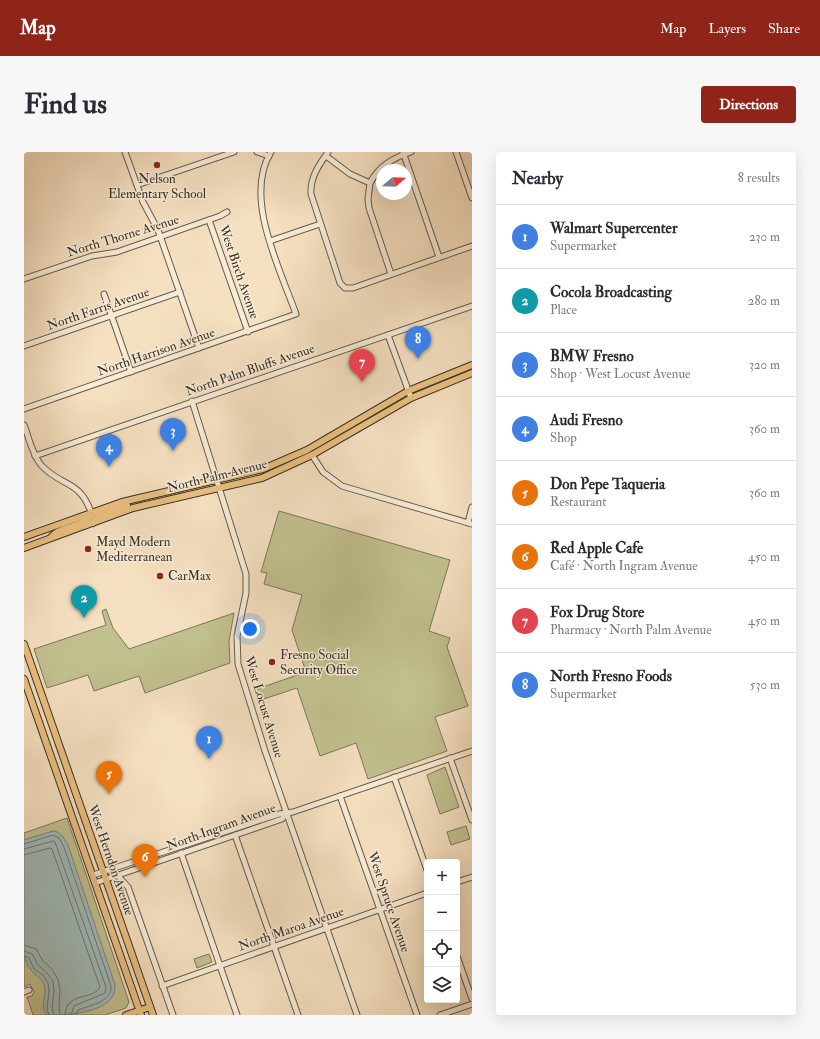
<!DOCTYPE html>
<html lang="en">
<head>
<meta charset="utf-8">
<style>
	:root { --surface:#fff; --page:#f7f7f7; --text:#2b2b33; --muted:#7c7c81; --line:#e1e1e2; --accent:#8f2418 }
	body { margin:0; font-family:"IM FELL Double Pica",serif; background:var(--page); color:var(--text) }
	.controls { position:absolute; right:12px; bottom:12px; display:grid; overflow:hidden; border-radius:4px; box-shadow:0 4px 16px #0002 }
	.controls button { width:36px; height:36px; display:grid; place-items:center; padding:0; border:0; border-bottom:1px solid var(--line); background:var(--surface); color:var(--text); font:20px sans-serif }
	.compass { position:absolute; left:352px; top:12px; width:36px; height:36px; border-radius:50%; background:var(--surface); box-shadow:0 4px 16px #0002; rotate:71deg }
	.you { position:absolute; left:226px; top:477px; width:14px; height:14px; margin:-10px; border:3px solid #fff; border-radius:50%; background:#1a73e8; box-shadow:0 0 0 6px #1a73e833 }
	.badge { display:grid; place-items:center; width:26px; height:26px; border-radius:50%; background:var(--accent); color:#fff; font-size:13px; font-weight:700 }
	.pin { position:absolute; translate:-50% -33px; filter:drop-shadow(0 1px 2px #0008) }
	.pin::after { content:''; position:absolute; top:21px; width:14px; height:12px; background:inherit; clip-path:polygon(0 0,100% 0,50% 100%) }
	.list { margin:0; padding:0; list-style:none }
	h2 { display:flex; justify-content:space-between; align-items:center; height:52px; margin:0; padding:0 16px; font-size:17px }
	h2 small { font-size:13px; font-weight:400; color:var(--muted) }
	.list li { display:grid; grid-template-columns:26px 1fr auto; gap:12px; align-items:center; box-sizing:border-box; height:64px; padding:0 16px; border-top:1px solid var(--line) }
	.list b { display:block; font-size:15px; white-space:nowrap }
	.list p { margin:0; font-size:13px; white-space:nowrap; color:var(--muted) }
	.list em { font-size:13px; font-style:normal; color:var(--muted) }
	.icon { flex:none; width:22px; height:22px; fill:none; stroke:currentColor; stroke-width:2; stroke-linecap:round; stroke-linejoin:round }
	.map { position:relative; flex:none; width:448px; height:863px; overflow:hidden; border-radius:4px }
	header { display:flex; align-items:center; gap:24px; box-sizing:border-box; height:56px; padding:0 20px; background:var(--accent); color:#fff }
	header strong { font-size:19px }
	nav { display:flex; gap:22px; margin-inline-start:auto; font-size:14px }
	.intro { display:flex; align-items:center; justify-content:space-between; box-sizing:border-box; height:96px; padding:0 24px }
	h1 { margin:0; font-size:28px }
	.button { padding:10px 18px; border-radius:4px; background:var(--accent); color:#fff; font-size:14px; font-weight:700 }
	main { display:flex; gap:24px; padding:0 24px }
	aside { flex:1; background:var(--surface); border-radius:4px; box-shadow:0 4px 16px #0002 }
	.map>svg:first-child { display:block }
</style>
</head>
<body>
<header>
<strong>Map</strong>
<nav><a>Map</a><a>Layers</a><a>Share</a></nav>
</header>
<div class="intro"><h1>Find us</h1><a class="button">Directions</a></div>
<main>
<div class="map">
<svg width="448" height="863" viewBox="0 0 448 863">
	<rect width="100%" height="100%" fill="#f5e0c1"/>
	<filter id="stains"><feTurbulence type="fractalNoise" baseFrequency=".005" numOctaves="4"/><feColorMatrix values="0 0 0 0 .2 0 0 0 0 .09 0 0 0 0 .02 0 0 0 .5 -.17"/></filter>
	<radialGradient id="worn" r=".72"><stop offset=".6" stop-color="#630" stop-opacity="0"/><stop offset="1" stop-color="#630" stop-opacity=".3"/></radialGradient>
	<g fill="#c1c18f" stroke="#7c785a">
		<path d="M255,359l171,49 -21,71 21,7 -3,9 21,59 -33,11 12,34 -79,28 -12,-36 -36,13 -23,-68 -39,13 -4,-11 52,-18 -14,-42 10,-35 -38,-11 3,-11 -6,-1z"/>
		<path d="M82,457l7,19 16,21 105,-36 -5,28 1,22 -85,30 -6,-17 -45,15 -6,-16 -41,13 -13,-39 72,-24 -4,-14z"/>
		<path d="M421,615l14,40 -19,7 -13,-39z"/>
		<path d="M43,666l62,184 -3,6 -21,7h-72l-6,-18 5,-1 2,-4 -4,-8 -6,3v-154z"/>
		<path d="M442,674l4,13 -19,6 -4,-13z"/>
		<path d="M185,802l3,8 -15,6 -3,-9z"/>
	</g>
	<path fill="#a0bbbc" stroke="#768380" d="M29,679c9,1 10,7 15,14l47,140c2,28 -47,30 -67,30 -10,-7 0,-21 -4,-31 -3,-6 -9,-9 -13,-14 -4,-4 -5,-10 -7,-15v-115z"/>
	<g fill="none" stroke-linecap="round" stroke-linejoin="round">
		<g stroke="#6c7671" stroke-width="1">
			<path d="M0,692l29,-9 6,3 5,9 47,139c1,16 -20,19 -33,24l-2,5"/>
			<path d="M0,697l29,-8 2,1 51,145 -1,6 -31,13 -3,9"/>
			<path d="M0,703l26,-7 2,1 48,138c-7,14 -34,4 -35,28"/>
			<path d="M0,793l12,4 7,12 8,7 7,11 2,11 -1,16 1,9"/>
			<path d="M0,799l8,3 6,11 8,7 7,9 1,10 -2,17 2,7"/>
			<path d="M0,804l5,2 5,11 9,6 5,8 1,8 -2,18 2,6"/>
		</g>
		<g stroke="#675c4d" stroke-width="7">
			<g id="minor">
				<path d="M101,0l18,50 15,28 41,118"/>
				<path d="M233,0l12,4"/>
				<path d="M304,0c-9,13 -18,25 -17,42l29,89 5,5h8l119,-42"/>
				<path d="M379,0l36,105"/>
				<path d="M432,0l16,46"/>
				<path d="M302,4l24,18 20,9 -2,16 1,9 22,66"/>
				<path d="M346,31c9,-17 23,-25 41,-31"/>
				<path d="M113,33l97,-33"/>
				<path d="M185,68l39,112"/>
				<path d="M246,89l50,-17"/>
				<path d="M0,127l68,-23 25,-4 103,-36 7,-4"/>
				<path d="M80,142l27,78"/>
				<path d="M364,183l23,63"/>
				<path d="M0,194l156,-54"/>
				<path d="M168,249l54,173v19l-9,43 1,28 27,87 92,264"/>
				<path d="M0,257l272,-95c-16,-45 -53,-117 -25,-162"/>
				<path d="M0,273c5,13 8,29 17,40 20,22 38,14 50,47"/>
				<path d="M288,303l11,17 19,14 130,38"/>
				<path d="M11,304l437,-150"/>
				<path d="M444,371l4,-16"/>
				<path d="M426,606l22,62"/>
				<path d="M370,625l33,93"/>
				<path d="M316,644l77,219"/>
				<path d="M211,683l63,180"/>
				<path d="M157,701l56,162"/>
				<path d="M69,723l186,-61 14,-2 179,-61"/>
				<path d="M93,723l11,12 45,128"/>
				<path d="M433,730l15,-5"/>
				<path d="M71,731l158,-54 29,-10 4,-5"/>
				<path d="M433,804l15,43"/>
				<path d="M138,834l265,-93"/>
				<path d="M0,840l5,-2"/>
				<path d="M416,863l32,-11"/>
			</g>
		</g>
		<g stroke="#383026" stroke-width="8">
			<g id="major">
				<path d="M69,371l5,-8 29,-10"/>
				<path d="M28,384c10,-10 30,-9 39,-20v-4"/>
				<path d="M0,385l98,-35 141,-33 44,-19 101,-59 64,-26"/>
				<path d="M0,396l109,-40 129,-30 50,-23 99,-57 61,-25"/>
				<path d="M0,492l129,371"/>
				<path d="M0,527l117,336"/>
				<path d="M102,863l24,-8"/>
			</g>
		</g>
		<use href="#minor" stroke="#f8ebd7" stroke-width="5"/>
		<use href="#major" stroke="#eac080" stroke-width="6"/>
	</g>
	<g fill="#8f2418" stroke="#f8ebd7" stroke-width="1.5">
		<circle cx="133" cy="13" r="4"/>
		<circle cx="64" cy="397" r="4"/>
		<circle cx="136" cy="424" r="4"/>
		<circle cx="248" cy="510" r="4"/>
	</g>
	<g text-anchor="middle" dominant-baseline="central" stroke-width="3" stroke-linejoin="round" paint-order="stroke">
		<g font-size="13" fill="#383026" stroke="#f8ebd7" text-anchor="start">
			<text x="133" y="27" text-anchor="middle">Nelson<tspan x="133" dy="15">Elementary School</tspan></text>
			<text x="72" y="390">Mayd Modern<tspan x="72" dy="15">Mediterranean</tspan></text>
			<text x="144" y="424">CarMax</text>
			<text x="256" y="503">Fresno Social<tspan x="256" dy="15">Security Office</tspan></text>
		</g>
		<g font-size="13" fill="#383026" stroke="#f8ebd7">
			<text transform="translate(99 84) rotate(-17)">North Thorne Avenue</text>
			<text transform="translate(215 120) rotate(71)">West Birch Avenue</text>
			<text transform="translate(74 157) rotate(-19)">North Farris Avenue</text>
			<text transform="translate(132 200) rotate(-19)">North Harrison Avenue</text>
			<text transform="translate(226 218) rotate(-19)">North Palm Bluffs Avenue</text>
			<text transform="translate(193 324) rotate(-14)">North Palm Avenue</text>
			<text transform="translate(240 555) rotate(73)">West Locust Avenue</text>
			<text transform="translate(197 675) rotate(-20)">North Ingram Avenue</text>
			<text transform="translate(87 708) rotate(71)">West Herndon Avenue</text>
			<text transform="translate(365 750) rotate(71)">West Spruce Avenue</text>
			<text transform="translate(267 777) rotate(-19)">North Maroa Avenue</text>
		</g>
	</g>
	<rect width="100%" height="100%" filter="url(#stains)"/>
	<rect width="100%" height="100%" fill="url(#worn)"/>
</svg>
<div class="controls">
<button>+</button>
<button>−</button>
<button><svg class="icon" aria-label="locate" viewBox="0 0 24 24"><circle cx="12" cy="12" r="6"/><path d="M12 2v4M12 18v4M2 12h4M18 12h4"/></svg></button>
<button><svg class="icon" aria-label="layers" viewBox="0 0 24 24"><path d="M12 4l9 5-9 5-9-5zM3 14l9 5 9-5"/></svg></button>
</div>
<svg class="compass" viewBox="-18 -18 36 36"><path d="M0-13l5 13h-10z" fill="#e53935"/><path d="M0 13l5-13h-10z" fill="#7c7c81"/></svg>
<div class="you"></div>
<div class="pin badge" style="left:185px;top:607px;background:#3f7fe0">1</div>
<div class="pin badge" style="left:60px;top:466px;background:#0f9aa8">2</div>
<div class="pin badge" style="left:149px;top:299px;background:#3f7fe0">3</div>
<div class="pin badge" style="left:85px;top:315px;background:#3f7fe0">4</div>
<div class="pin badge" style="left:85px;top:642px;background:#e8710a">5</div>
<div class="pin badge" style="left:121px;top:725px;background:#e8710a">6</div>
<div class="pin badge" style="left:338px;top:230px;background:#e0444e">7</div>
<div class="pin badge" style="left:394px;top:207px;background:#3f7fe0">8</div>
</div>
<aside>
<h2>Nearby<small>8 results</small></h2>
<ul class="list">
<li><span class="badge" style="background:#3f7fe0">1</span><div><b>Walmart Supercenter</b><p>Supermarket</p></div><em>230 m</em></li>
<li><span class="badge" style="background:#0f9aa8">2</span><div><b>Cocola Broadcasting</b><p>Place</p></div><em>280 m</em></li>
<li><span class="badge" style="background:#3f7fe0">3</span><div><b>BMW Fresno</b><p>Shop · West Locust Avenue</p></div><em>320 m</em></li>
<li><span class="badge" style="background:#3f7fe0">4</span><div><b>Audi Fresno</b><p>Shop</p></div><em>360 m</em></li>
<li><span class="badge" style="background:#e8710a">5</span><div><b>Don Pepe Taqueria</b><p>Restaurant</p></div><em>360 m</em></li>
<li><span class="badge" style="background:#e8710a">6</span><div><b>Red Apple Cafe</b><p>Café · North Ingram Avenue</p></div><em>450 m</em></li>
<li><span class="badge" style="background:#e0444e">7</span><div><b>Fox Drug Store</b><p>Pharmacy · North Palm Avenue</p></div><em>450 m</em></li>
<li><span class="badge" style="background:#3f7fe0">8</span><div><b>North Fresno Foods</b><p>Supermarket</p></div><em>530 m</em></li>
</ul>
</aside>
</main>
</body>
</html>
